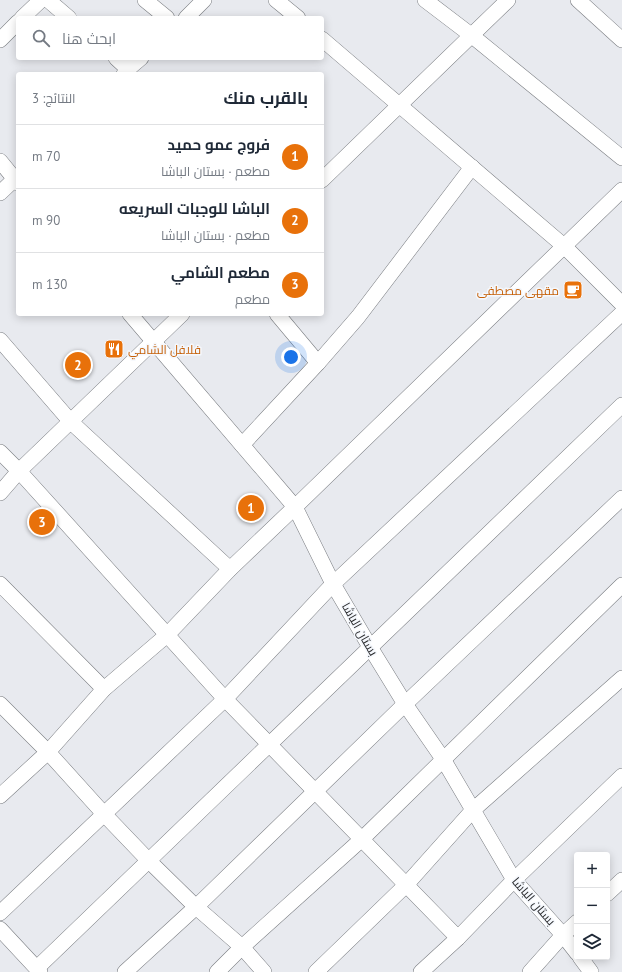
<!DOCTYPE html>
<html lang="ar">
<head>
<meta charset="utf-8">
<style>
	:root { --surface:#fff; --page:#f6f6f7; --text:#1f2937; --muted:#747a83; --line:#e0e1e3; --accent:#156469 }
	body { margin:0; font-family:"PT Sans",Cairo,sans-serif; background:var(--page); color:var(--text); direction:rtl }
	.controls { position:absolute; right:12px; bottom:12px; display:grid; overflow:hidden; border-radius:4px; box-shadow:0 2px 10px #0003 }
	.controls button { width:36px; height:36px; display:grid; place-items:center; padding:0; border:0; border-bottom:1px solid var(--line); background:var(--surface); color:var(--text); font:20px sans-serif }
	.you { position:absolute; left:291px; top:357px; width:14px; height:14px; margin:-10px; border:3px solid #fff; border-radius:50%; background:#1a73e8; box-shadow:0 0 0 6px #1a73e833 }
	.badge { display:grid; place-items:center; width:26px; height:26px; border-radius:50%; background:var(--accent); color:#fff; font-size:13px; font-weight:700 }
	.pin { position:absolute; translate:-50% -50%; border:2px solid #fff; box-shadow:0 1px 4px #0006 }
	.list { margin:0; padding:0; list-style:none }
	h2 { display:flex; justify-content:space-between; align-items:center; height:52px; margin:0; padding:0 16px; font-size:17px }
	h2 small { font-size:13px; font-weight:400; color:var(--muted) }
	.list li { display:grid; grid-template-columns:26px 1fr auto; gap:12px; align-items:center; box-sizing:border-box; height:64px; padding:0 16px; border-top:1px solid var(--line) }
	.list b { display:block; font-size:15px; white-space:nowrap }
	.list p { margin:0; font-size:13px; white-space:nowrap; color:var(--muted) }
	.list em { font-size:13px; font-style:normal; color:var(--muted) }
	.icon { flex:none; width:22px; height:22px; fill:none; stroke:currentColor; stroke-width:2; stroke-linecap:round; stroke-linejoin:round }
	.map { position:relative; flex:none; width:622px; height:972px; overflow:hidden; direction:ltr }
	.search { position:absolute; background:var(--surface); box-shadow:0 2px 10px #0003; left:16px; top:16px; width:308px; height:44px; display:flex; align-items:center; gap:10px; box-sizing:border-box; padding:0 14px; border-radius:4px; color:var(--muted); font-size:15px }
	.panel { position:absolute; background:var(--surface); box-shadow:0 2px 10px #0003; left:16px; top:72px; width:308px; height:244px; border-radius:4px; direction:rtl }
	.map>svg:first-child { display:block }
</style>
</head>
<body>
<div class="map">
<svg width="622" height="972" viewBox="0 0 622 972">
	<rect width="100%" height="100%" fill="#e8eaef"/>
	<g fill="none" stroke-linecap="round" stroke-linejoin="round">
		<g stroke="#797c80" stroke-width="16">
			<g id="minor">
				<path d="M48,0l21,18"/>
				<path d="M145,0l22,18"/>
				<path d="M276,0l22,18"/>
				<path d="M425,0l46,35 151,123"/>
				<path d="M578,0l44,40"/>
				<path d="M22,18l19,-18"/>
				<path d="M186,18l18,-18"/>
				<path d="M322,39l242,207 58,58"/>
				<path d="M0,40l18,-18"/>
				<path d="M116,58l12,11"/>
				<path d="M124,74l4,-5 13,-11"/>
				<path d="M0,161l18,22"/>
				<path d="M322,180l186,-180"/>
				<path d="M0,193l18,-17"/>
				<path d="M130,314l165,193 38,77 37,63 35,57 38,55 71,121 49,55 14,18"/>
				<path d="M277,314l41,49"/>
				<path d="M0,340l71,82 159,147"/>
				<path d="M242,445l76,-82 40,-46 114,-150"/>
				<path d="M0,452l19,19 206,228 233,239"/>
				<path d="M0,493l19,-22 163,-157"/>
				<path d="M0,584l104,105"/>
				<path d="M0,704l48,48 56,62 45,47 47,46 46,40 22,25"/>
				<path d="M0,796l48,-44 56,-63 63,-54 63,-66 65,-62 327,-317"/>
				<path d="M607,894l15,-14"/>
				<path d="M0,913l225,-214 108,-115 289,-271"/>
				<path d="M0,929l40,43"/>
				<path d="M580,957l11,15"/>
				<path d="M37,968l585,-563"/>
				<path d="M125,972l71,-65 209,-203 217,-206"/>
				<path d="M217,972l25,-25 120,-108 260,-254"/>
				<path d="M316,972l90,-87 67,-75 149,-132"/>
				<path d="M421,972l37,-34 56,-58 108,-104"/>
				<path d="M530,972l33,-37 14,-13"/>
			</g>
		</g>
		<use href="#minor" stroke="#fff" stroke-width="15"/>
	</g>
	<defs>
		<g id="cafe-square" transform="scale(1)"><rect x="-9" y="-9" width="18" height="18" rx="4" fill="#e8710a" stroke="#f5f8fd"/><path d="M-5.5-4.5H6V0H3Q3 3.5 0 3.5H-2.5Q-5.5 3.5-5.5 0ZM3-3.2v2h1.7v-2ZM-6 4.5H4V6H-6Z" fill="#fff"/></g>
		<g id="restaurant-square" transform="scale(1)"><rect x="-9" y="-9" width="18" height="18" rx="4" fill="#e8710a" stroke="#f5f8fd"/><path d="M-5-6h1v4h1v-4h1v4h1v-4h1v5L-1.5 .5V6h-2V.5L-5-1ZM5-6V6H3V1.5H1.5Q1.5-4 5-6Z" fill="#fff"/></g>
	</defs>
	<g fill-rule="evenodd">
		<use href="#cafe-square" x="573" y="290"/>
		<use href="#restaurant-square" x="114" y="349"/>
	</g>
	<g text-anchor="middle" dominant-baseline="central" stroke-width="3" stroke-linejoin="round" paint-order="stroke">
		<g font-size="12" fill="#c56008" stroke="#f5f8fd" text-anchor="end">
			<text x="559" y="290">مقهى مصطفى</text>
			<text x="128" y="349" text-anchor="start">فلافل الشامي</text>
		</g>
		<g font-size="12" fill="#292a2c" stroke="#f5f8fd">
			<text transform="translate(360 629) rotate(60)">بستان الباشا</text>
			<text transform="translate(534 901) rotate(49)">بستان الباشا</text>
		</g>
	</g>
</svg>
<div class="controls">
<button>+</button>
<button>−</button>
<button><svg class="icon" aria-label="layers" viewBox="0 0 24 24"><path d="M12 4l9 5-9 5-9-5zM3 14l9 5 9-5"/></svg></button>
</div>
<div class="you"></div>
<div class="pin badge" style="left:251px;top:508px;background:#e8710a">1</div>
<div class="pin badge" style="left:78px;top:365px;background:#e8710a">2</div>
<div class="pin badge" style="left:42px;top:522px;background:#e8710a">3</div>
<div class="search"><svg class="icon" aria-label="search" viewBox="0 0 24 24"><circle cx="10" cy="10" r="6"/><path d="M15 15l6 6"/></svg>ابحث هنا</div>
<section class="panel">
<h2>بالقرب منك<small>النتائج: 3</small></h2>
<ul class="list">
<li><span class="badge" style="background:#e8710a">1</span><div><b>فروج عمو حميد</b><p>مطعم · بستان الباشا</p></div><em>70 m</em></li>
<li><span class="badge" style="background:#e8710a">2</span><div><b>الباشا للوجبات السريعه</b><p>مطعم · بستان الباشا</p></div><em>90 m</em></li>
<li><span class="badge" style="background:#e8710a">3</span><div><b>مطعم الشامي</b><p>مطعم</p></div><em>130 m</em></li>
</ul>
</section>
</div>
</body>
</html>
